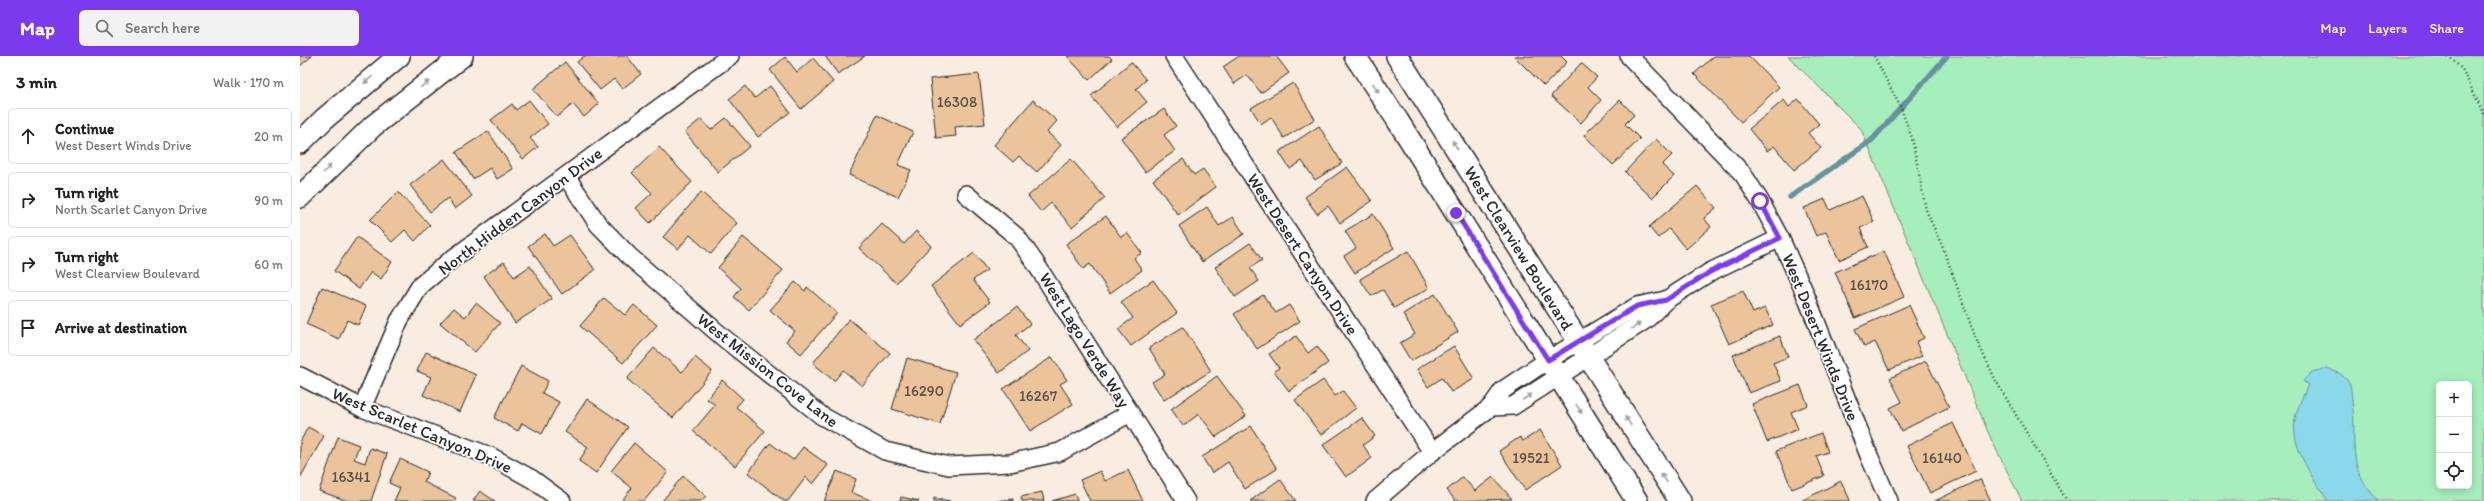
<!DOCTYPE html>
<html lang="en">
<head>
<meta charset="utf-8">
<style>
	:root { --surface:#fff; --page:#f2f2f2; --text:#202124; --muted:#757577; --line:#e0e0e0; --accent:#7c3aed }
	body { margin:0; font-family:Itim,sans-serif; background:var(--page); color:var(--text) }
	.controls { position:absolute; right:12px; bottom:12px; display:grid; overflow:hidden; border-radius:6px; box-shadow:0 2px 10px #0003 }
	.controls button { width:36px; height:36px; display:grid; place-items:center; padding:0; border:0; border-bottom:1px solid var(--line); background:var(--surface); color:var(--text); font:20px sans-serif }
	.stop { position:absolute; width:12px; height:12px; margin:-9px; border:3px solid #7c3aed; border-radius:50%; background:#fff }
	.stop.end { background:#7c3aed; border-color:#fff; box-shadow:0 1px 4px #0008 }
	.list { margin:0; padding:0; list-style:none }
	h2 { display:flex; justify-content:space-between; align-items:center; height:52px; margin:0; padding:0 16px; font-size:17px }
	h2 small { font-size:13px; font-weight:400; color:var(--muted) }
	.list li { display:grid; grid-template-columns:26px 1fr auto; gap:12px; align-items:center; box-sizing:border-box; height:56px; margin:0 8px 8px; padding:0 8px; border:1px solid var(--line); border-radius:6px }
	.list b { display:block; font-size:15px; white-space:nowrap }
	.list p { margin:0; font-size:13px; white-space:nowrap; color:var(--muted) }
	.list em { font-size:13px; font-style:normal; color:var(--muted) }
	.icon { flex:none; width:22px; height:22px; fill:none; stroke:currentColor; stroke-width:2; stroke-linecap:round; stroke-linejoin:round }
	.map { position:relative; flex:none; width:2184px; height:445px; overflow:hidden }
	header { display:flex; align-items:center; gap:24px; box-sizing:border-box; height:56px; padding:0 20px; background:var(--accent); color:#fff }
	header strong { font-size:19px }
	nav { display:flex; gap:22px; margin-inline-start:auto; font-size:14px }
	.search { width:280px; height:36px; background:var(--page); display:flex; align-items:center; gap:10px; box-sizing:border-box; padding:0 14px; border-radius:6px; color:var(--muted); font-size:15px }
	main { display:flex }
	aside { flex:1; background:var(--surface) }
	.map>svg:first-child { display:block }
</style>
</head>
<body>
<header>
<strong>Map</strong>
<div class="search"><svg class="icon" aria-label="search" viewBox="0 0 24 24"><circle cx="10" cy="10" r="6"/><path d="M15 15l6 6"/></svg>Search here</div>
<nav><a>Map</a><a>Layers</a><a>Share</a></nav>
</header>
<main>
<aside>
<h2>3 min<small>Walk · 170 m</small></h2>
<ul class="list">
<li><svg class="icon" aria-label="ahead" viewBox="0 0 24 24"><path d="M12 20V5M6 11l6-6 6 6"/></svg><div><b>Continue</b><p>West Desert Winds Drive</p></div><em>20 m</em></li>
<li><svg class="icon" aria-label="right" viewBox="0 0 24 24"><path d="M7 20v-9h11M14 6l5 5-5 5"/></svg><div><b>Turn right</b><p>North Scarlet Canyon Drive</p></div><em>90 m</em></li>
<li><svg class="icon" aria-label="right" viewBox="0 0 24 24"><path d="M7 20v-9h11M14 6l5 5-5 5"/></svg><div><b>Turn right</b><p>West Clearview Boulevard</p></div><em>60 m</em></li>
<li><svg class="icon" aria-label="arrive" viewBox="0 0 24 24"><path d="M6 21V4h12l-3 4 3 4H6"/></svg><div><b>Arrive at destination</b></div></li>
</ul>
</aside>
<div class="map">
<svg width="2184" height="445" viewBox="0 0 2184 445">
	<rect width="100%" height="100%" fill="#f9ede1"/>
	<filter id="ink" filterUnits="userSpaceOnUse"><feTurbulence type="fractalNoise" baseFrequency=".025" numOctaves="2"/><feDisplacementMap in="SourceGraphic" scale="8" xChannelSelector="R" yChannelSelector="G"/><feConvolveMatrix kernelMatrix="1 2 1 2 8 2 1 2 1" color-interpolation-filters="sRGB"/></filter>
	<g filter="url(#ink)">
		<path fill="#a6efbd" stroke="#688d74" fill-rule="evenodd" d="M1488,0h696v445h-462l-31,-62 -130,-310zM2139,328h30v102h-30z"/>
		<path fill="#8bd8ea" stroke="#65939e" d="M2027,312c9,4 17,6 22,15 3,5 2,13 3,18 6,40 -8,66 27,100h-51c-16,-25 -40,-56 -32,-87 3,-10 8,-20 12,-29l-5,-4 9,-9z"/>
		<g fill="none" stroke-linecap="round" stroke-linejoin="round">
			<path stroke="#65939e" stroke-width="5.5" d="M1490,141l82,-57 75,-84"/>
		</g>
		<g fill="#ebc49b" stroke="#2b2b2b">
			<path d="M0,0h12l-12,10z"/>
			<path d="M284,0h43l14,18 -19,15 -8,-10 -14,11 -23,-28z"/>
			<path d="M525,0h40l-27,18z"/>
			<path d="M767,0h42l3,3 -23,21z"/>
			<path d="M939,0h37l13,17 -28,20 -14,-18 -13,9 -11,-17z"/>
			<path d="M1214,0h47l6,6 -23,24z"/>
			<path d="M1414,0h35l30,31 -38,35 -47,-48z"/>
			<path d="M485,1l12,15 16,-14 20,24 -32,27 -31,-39z"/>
			<path d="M265,6l34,42 -15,13 -11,-13 -16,13 -24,-28z"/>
			<path d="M831,6l15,18 -10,9 11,13 -30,25 -26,-31z"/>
			<path d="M1281,7l16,14 -9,10 13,13 -20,23 -30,-27z"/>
			<path d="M679,18l6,50 -30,3 1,9 -20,2 -6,-59z"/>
			<path d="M993,27l22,36 -31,19 -13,-21 -10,7 -10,-16z"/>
			<path d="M445,30l10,12 15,-12 20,26 -32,25 -29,-38z"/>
			<path d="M1498,43l21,25 -11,9 13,15 -27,22 -20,-24 -7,5 -18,-22 35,-29 5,7z"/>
			<path d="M229,44l19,24 -18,14 8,9 -15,12 -32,-39 21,-16 4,6z"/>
			<path d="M733,44l24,21 -10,11 14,13 -24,27 -18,-16 -6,6 -19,-17z"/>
			<path d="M1320,44l14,15 -9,9 15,15 -27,26 -29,-30z"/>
			<path d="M864,53l12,17 -12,9 11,16 -30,21 -24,-34z"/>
			<path d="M577,59l36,17 -15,33 13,5 -13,27 -49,-22z"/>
			<path d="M426,62l24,28 -32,26 -33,-40 16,-13 10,11z"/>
			<path d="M1019,70l23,37 -27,17 -13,-19 -12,8 -11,-17z"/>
			<path d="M188,75l25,38 -16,10 -7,-11 -17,11 -17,-27z"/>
			<path d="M1356,83l16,16 -10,10 12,11 -22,22 -27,-26z"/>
			<path d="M359,91l33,35 -42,41 -14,-15 16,-15 -20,-20z"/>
			<path d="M144,103l28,37 -17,13 -7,-11 -18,14 -20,-27z"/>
			<path d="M771,103l34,39 -33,29 -21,-24 -10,9 -13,-16z"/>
			<path d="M883,103l11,16 9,-6 13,18 -38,28 -25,-35z"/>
			<path d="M1047,111l25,34 -32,22 -12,-17 -11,8 -12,-17z"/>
			<path d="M1397,130l19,22 -12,10 7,9 -25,22 -17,-20 -11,9 -9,-11z"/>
			<path d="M98,136l32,33 -15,16 -10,-11 -13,12 -22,-22z"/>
			<path d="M401,136l36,31 -26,31 -21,-19 -12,14 -15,-12z"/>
			<path d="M1562,140l12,26 -14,6 8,19 -29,13 -13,-28 -10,4 -12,-28 21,-9 5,11z"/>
			<path d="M907,151l12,19 14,-9 11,17 -42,28 -23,-36z"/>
			<path d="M1073,158l21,34 -39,25 -11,-17 12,-8 -11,-17z"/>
			<path d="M806,160l15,21 6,-4 15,20 -8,5 8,12 -32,23 -20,-29 -7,5 -17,-25z"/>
			<path d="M582,168l22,20 12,-13 15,15 -35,37 -37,-35z"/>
			<path d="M245,178l8,12 17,-11 25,35 -33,24 -34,-48z"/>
			<path d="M57,181l35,25 -11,17 -10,-7 -12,17 -25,-18z"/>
			<path d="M443,181l40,33 -34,40 -15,-13 7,-9 -23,-20z"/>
			<path d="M950,187l12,17 -12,8 9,13 -24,16 -20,-30z"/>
			<path d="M1108,195l21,37 -35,20 -11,-18 -12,6 -11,-17z"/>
			<path d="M1584,195l20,46 -49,21 -20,-46z"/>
			<path d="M674,197l13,17 -14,10 17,22 -30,22 -29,-38z"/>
			<path d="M204,206l10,15 16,-11 22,33 -37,24 -31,-47z"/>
			<path d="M853,224l24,33 -46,33 -13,-17 15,-11 -12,-16z"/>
			<path d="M495,226l10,9 2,-4 30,26 -36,41 -15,-13 9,-10 -25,-21z"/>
			<path d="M22,231l44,19 -8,19 -11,-5 -8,19 -33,-15z"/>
			<path d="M1443,235l10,22 12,-5 8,17 -44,19 -18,-40z"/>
			<path d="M1135,238l23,38 -47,29 -11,-18 15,-9 -12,-20z"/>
			<path d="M963,239l13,18 13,-8 11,16 -43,28 -23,-35z"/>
			<path d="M304,242l21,17 9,-10 23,20 -34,38 -43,-37z"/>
			<path d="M176,247l24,20 -25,29 -35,-29 14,-15 11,9z"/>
			<path d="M1609,249l15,33 -8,4 6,14 -33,14 -14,-28 -11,5 -9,-18z"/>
			<path d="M717,251l13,17 -14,11 12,16 -29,22 -26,-33z"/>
			<path d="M549,263l41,34 -28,33 -19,-16 -9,11 -21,-18z"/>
			<path d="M883,271l28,44 -47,29 -12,-18 13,-8 -16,-26z"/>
			<path d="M996,280l12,17 9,-7 11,17 -39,28 -15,-20 5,-3 -10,-14z"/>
			<path d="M1480,280l8,21 -15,6 8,18 -32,12 -16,-38z"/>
			<path d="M1154,290l20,33 -23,13 -9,-14 -14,9 -11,-18z"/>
			<path d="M354,292l28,24 13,-15 17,14 -39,47 -46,-39z"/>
			<path d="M126,296l50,23 -16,37 -37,-17 8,-18 -14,-6z"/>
			<path d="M752,301l15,23 -7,4 13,20 -43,27 -27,-42z"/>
			<path d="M607,302l49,14 -16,52 -48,-15z"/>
			<path d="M1626,305l23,46 -48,24 -11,-23 12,-6 -12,-24z"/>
			<path d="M221,310l27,15 -6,12 17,9 -17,32 -20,-11 -4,8 -24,-13z"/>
			<path d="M917,320l29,40 -30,21 -17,-23 -16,12 -12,-17z"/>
			<path d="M422,324l21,19 -7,8 29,24 -30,35 -42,-35 22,-26 -8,-6z"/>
			<path d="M1023,324l12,16 8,-5 13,17 -35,27 -26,-35z"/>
			<path d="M1500,329l8,20 -17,7 7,17 -31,13 -15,-38z"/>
			<path d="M287,343l41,28 -32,46 -17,-12 9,-14 -23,-15z"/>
			<path d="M1062,362l13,18 -12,9 9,13 -26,19 -23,-32z"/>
			<path d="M1653,367l23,48 -46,22 -23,-47z"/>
			<path d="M951,370l26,43 -32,20 -17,-27 -16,11 -10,-16z"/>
			<path d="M8,371l16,9 -24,42v-36z"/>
			<path d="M1240,374l22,35 -37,25 -26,-39 21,-14 3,4z"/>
			<path d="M1521,377l7,19 -12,4 8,20 -32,13 -16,-38z"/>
			<path d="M38,381l21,8 -5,14 11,4 5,-15 17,6 -16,47h-23l-29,-10z"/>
			<path d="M334,387l34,29 -24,29h-21l-1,-1 10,-12 -21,-17z"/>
			<path d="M470,387l23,17 10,-13 25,18 -15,19 -7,-7 -18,24h-4l-36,-28z"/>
			<path d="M100,403l28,13 -4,10 32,16 -2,3h-60l6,-13 -11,-5z"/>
			<path d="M828,414l15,31h-53l-10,-21 20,-9 5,10z"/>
			<path d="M537,415l19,8 -5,13 21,9h-48z"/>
			<path d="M383,420l23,20 -5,5h-39z"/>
			<path d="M1163,421l12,14 18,-14 19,22 -56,2 -9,-11z"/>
			<path d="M980,423l16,22h-46z"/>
			<path d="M1680,423l11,22h-56z"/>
			<path d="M1541,425l9,19 -2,1h-47z"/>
			<path d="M180,435l15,10h-22z"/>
			<path d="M742,436l2,9h-22l-1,-4z"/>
			<path d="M775,438l2,7h-25z"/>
			<path d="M601,441l18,4h-19z"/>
			<path d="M634,442l16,3h-16z"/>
			<path d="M713,443v2h-19z"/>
		</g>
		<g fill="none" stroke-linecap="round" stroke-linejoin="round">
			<g stroke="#2b2b2b" stroke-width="20">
				<g id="minor">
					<path d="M874,0l258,396"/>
					<path d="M1329,0l114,118 17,27 20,37 24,53 66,167 19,43"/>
					<path d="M266,120l32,48 31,32 96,83 97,77 63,35 64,15 61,-3 50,-11 70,-39"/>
					<path d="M666,138l51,43 19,27 150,237"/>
					<path d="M0,320l62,32 128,48 42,23 30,22"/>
					<path d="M1191,351l22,-1 134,-87 19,-19 44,-28 70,-34"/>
					<path d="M62,352l37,-87 21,-35 32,-27 278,-203"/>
					<path d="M1075,445l57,-49 59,-45 12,-17 45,-30 89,-54 29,-6"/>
				</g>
			</g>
			<g stroke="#2b2b2b" stroke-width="24">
				<g id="tertiary">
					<path d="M1055,0l43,65 239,380"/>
					<path d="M1097,0l283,445"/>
					<path d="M0,87l24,-24 75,-63"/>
					<path d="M0,141l73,-71 89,-70"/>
				</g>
			</g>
			<g stroke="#2b2b2b" stroke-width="2.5" stroke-dasharray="1 3" stroke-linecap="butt">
				<path d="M1574,0l27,52 11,30 14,72 17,38 33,91 20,42 71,120"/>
				<path d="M2148,0l14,13 22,45"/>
			</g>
			<use href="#minor" stroke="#fff" stroke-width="17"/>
			<use href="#tertiary" stroke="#fff" stroke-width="21"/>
		</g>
		<defs><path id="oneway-solid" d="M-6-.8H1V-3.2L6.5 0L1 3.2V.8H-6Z"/></defs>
		<g fill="#a0a0a0">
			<use href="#oneway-solid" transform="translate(68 24) rotate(139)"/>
			<use href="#oneway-solid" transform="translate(125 28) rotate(-37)"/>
			<use href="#oneway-solid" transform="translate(1076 32) rotate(56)"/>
			<use href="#oneway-solid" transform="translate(1155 89) rotate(-122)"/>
			<use href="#oneway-solid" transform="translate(27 113) rotate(-45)"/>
			<use href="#oneway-solid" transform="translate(1336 270) rotate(-32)"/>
			<use href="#oneway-solid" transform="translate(1227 341) rotate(-33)"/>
			<use href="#oneway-solid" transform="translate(1279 353) rotate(58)"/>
			<use href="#oneway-solid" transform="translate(1328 365) rotate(-123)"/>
			<use href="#oneway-solid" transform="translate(1364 422) rotate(-123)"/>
		</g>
	</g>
	<g fill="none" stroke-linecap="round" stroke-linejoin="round" filter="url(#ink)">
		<path stroke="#7c3aed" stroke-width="5" d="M1156,157l92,147 89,-54 29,-6 44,-28 70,-34 -20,-37"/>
	</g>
	<g text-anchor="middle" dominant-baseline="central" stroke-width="3.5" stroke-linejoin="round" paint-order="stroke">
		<g font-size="15" fill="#5b5147">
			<text x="657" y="46">16308</text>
			<text x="1569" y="229">16170</text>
			<text x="624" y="335">16290</text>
			<text x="738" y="340">16267</text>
			<text x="1231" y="402">19521</text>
			<text x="1642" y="402">16140</text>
			<text x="51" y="421">16341</text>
		</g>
		<g font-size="17" fill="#2b2b2b" stroke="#fff">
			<text transform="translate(220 155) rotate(-37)">North Hidden Canyon Drive</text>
			<text transform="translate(1219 192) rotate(58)">West Clearview Boulevard</text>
			<text transform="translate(1003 198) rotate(57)">West Desert Canyon Drive</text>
			<text transform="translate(1521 281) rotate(68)">West Desert Winds Drive</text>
			<text transform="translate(785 284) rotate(58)">West Lago Verde Way</text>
			<text transform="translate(468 314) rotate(38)">West Mission Cove Lane</text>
			<text transform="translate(122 374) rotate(23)">West Scarlet Canyon Drive</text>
		</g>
	</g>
</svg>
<div class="controls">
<button>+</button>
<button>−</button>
<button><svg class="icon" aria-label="locate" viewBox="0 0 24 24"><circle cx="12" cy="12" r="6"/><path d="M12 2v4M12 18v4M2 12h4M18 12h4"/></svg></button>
</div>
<div class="stop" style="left:1460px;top:145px"></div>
<div class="stop end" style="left:1156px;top:157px"></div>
</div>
</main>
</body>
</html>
